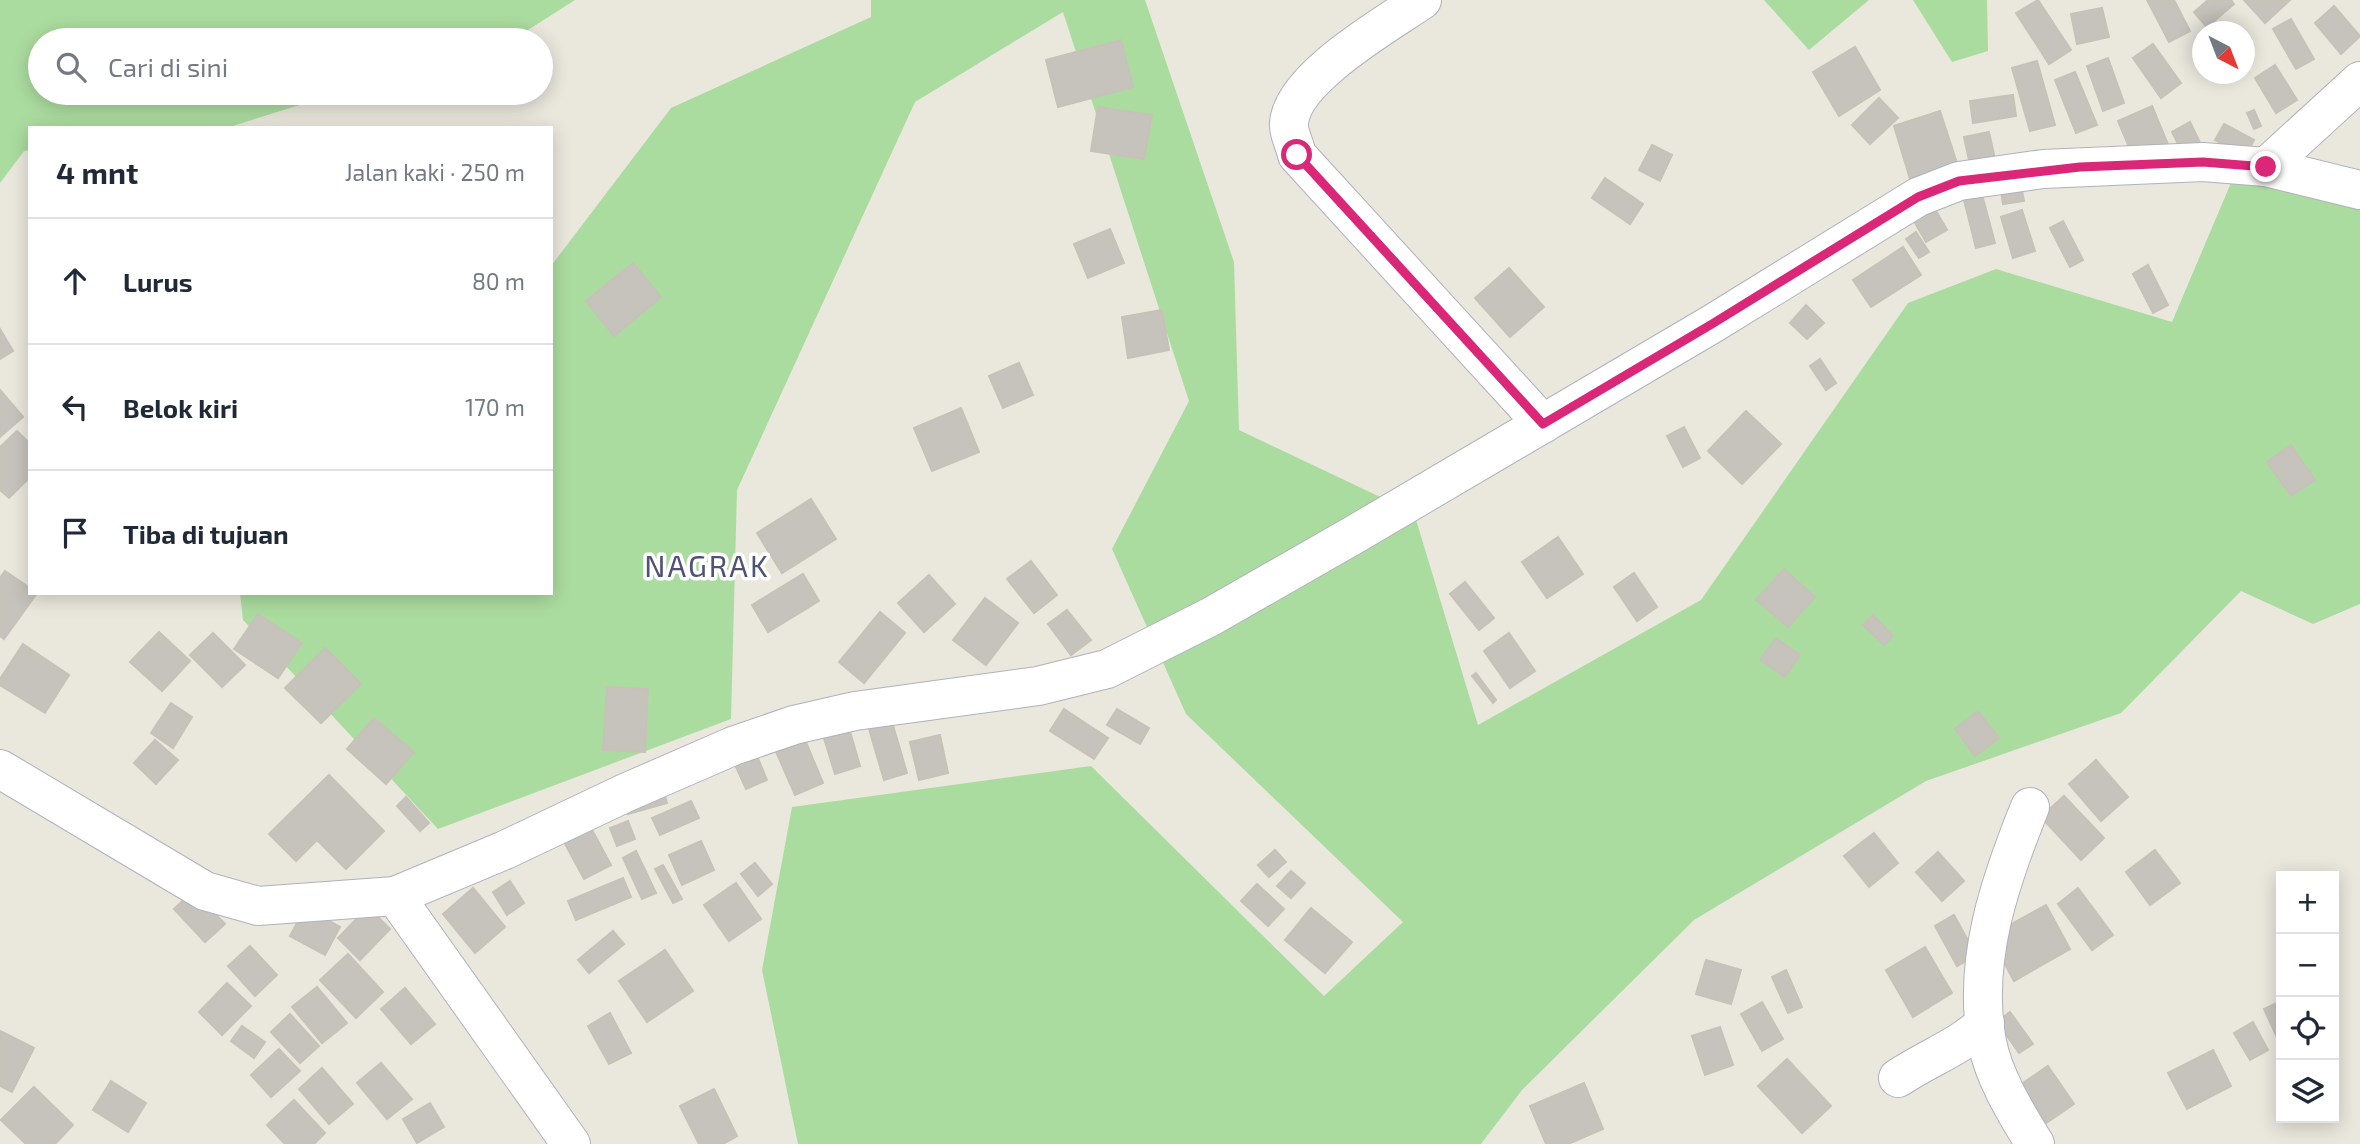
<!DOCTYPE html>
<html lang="id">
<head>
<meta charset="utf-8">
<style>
	:root { --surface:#fff; --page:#f2f2f3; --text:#1f2937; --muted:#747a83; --line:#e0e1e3 }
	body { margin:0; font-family:"Exo 2",sans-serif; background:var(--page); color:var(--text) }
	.controls { position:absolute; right:21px; bottom:21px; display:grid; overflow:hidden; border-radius:0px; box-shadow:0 4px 18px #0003 }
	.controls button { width:63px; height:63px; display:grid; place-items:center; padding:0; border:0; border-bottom:2px solid var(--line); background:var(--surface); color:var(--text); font:35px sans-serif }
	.compass { position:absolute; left:2192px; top:21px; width:63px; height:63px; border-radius:50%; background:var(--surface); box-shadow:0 4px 18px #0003; rotate:138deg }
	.stop { position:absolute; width:21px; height:21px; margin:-16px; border:5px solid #db2777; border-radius:50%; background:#fff }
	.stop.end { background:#db2777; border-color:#fff; box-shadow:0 2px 7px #0008 }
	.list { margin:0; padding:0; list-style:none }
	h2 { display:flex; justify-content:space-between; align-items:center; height:91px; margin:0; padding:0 28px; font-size:30px }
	h2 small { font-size:23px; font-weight:400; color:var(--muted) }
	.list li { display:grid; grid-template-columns:46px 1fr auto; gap:21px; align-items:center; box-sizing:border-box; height:126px; padding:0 28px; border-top:2px solid var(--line) }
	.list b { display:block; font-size:26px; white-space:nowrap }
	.list em { font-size:23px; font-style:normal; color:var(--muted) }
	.icon { flex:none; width:38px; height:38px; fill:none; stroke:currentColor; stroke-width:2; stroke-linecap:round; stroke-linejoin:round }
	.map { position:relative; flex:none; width:2360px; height:1144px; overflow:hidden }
	.search { position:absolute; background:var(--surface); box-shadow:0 4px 18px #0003; left:28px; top:28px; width:525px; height:77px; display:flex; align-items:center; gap:18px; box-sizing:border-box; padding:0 24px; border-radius:38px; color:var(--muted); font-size:26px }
	.panel { position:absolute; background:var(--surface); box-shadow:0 4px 18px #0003; left:28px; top:126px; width:525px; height:469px; border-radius:0px }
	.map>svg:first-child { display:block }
</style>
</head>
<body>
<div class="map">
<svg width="2360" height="1144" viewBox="0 0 2360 1144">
	<rect width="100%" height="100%" fill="#eae7dd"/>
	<g fill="#abdc9f">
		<path d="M0,0h575l-58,37 -12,3h-465v53h298l-112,35h-196v22l-6,1 -24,32z"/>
		<path d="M871,0h274l89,262 5,168 175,83 64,212 223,-125 207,-297 88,-34 176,53 64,-151 124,21v412l-47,20 -72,-33 -120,122 -195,68 -232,139 -172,170 -41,54h-683l-36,-174 30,-163 299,-41 233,230 79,-74 -217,-208 -74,-165 77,-148 -126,-389 -148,90 -178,388 -6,229 -293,110 -195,-209 -3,-27h311v-327l120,-158 200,-91z"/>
		<path d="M1764,0h105l-60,50z"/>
		<path d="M1913,0h74l1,51 -36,11z"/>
	</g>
	<g fill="#c6c3bd" stroke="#c6c2b7" stroke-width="2">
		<path d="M2038,0l33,50 -22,14 -33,-51z"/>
		<path d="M2147,0h27l16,31 -21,11z"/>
		<path d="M2208,0h23l3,4 -27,23 -13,-15z"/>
		<path d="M2244,0h46l-25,23z"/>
		<path d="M2334,6l26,30 -19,18 -26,-31z"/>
		<path d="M2102,8l7,29 -32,7 -6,-30z"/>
		<path d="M2291,19l23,40 -18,10 -23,-40z"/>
		<path d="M1121,40l12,47 -75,20 -12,-47z"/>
		<path d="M2153,44l28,39 -20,15 -28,-40z"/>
		<path d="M1855,47l25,43 -41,26 -26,-44z"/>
		<path d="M2108,58l16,45 -21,8 -16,-45z"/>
		<path d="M2037,61l18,64 -25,6 -18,-63z"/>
		<path d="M2275,65l22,35 -21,13 -21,-35z"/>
		<path d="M2075,72l22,53 -21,8 -21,-53z"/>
		<path d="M2013,95l3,21 -43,7 -3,-22z"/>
		<path d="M1879,98l19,20 -28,26 -18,-19z"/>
		<path d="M2152,106l17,41 -34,14 -17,-40z"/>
		<path d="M1098,107l54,8 -8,44 -53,-8z"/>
		<path d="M2254,110l7,16 -7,3 -7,-16z"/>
		<path d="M1940,111l17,52 -47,16 -16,-53z"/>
		<path d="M2190,122l14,29 -18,9 -14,-28z"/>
		<path d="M2224,124l30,16 -9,17 -30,-17z"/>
		<path d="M1989,132l6,27 -25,6 -6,-28z"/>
		<path d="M1652,145l20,10 -12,26 -21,-11z"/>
		<path d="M1605,178l38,26 -13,20 -38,-26z"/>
		<path d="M2020,180l4,21 -21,3 -3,-21z"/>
		<path d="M1980,187l15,56 -19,5 -14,-56z"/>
		<path d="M1935,209l12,21 -21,12 -12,-21z"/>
		<path d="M2022,210l13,41 -22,7 -12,-41z"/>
		<path d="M2063,221l20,39 -13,7 -20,-39z"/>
		<path d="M1110,229l14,34 -36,15 -14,-34z"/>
		<path d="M1916,232l13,20 -10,6 -13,-19z"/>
		<path d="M1903,247l18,28 -50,32 -18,-27z"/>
		<path d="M633,263l28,34 -47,39 -28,-35z"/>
		<path d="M2148,265l20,40 -15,8 -20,-39z"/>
		<path d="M1509,268l35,39 -34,30 -35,-39z"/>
		<path d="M1806,305l18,18 -17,16 -17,-16z"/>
		<path d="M1162,310l7,40 -41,8 -6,-41z"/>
		<path d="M0,329l13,22 -13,8z"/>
		<path d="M1820,359l16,24 -10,7 -16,-24z"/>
		<path d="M1019,363l14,32 -30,13 -14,-32z"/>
		<path d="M0,390l23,27 -23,20z"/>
		<path d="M961,408l18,44 -47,19 -18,-43z"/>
		<path d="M1746,411l35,33 -39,40 -34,-33z"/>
		<path d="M1684,427l16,31 -17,9 -16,-31z"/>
		<path d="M17,431l13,13v33l-21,21 -9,-8v-43z"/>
		<path d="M2291,445l24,35 -24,16 -24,-34z"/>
		<path d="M811,499l25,40 -54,34 -25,-40z"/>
		<path d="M1558,537l25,37 -36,24 -25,-36z"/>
		<path d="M1031,561l26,34 -23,18 -27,-34z"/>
		<path d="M1784,569l31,28 -27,30 -32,-27z"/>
		<path d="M5,571l25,17v5h7l-33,46 -4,-3v-58z"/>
		<path d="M1634,573l23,34 -20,14 -23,-34z"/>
		<path d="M803,574l16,27 -51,31 -16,-27z"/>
		<path d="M929,575l26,29 -31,28 -26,-29z"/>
		<path d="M1465,582l29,36 -15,12 -29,-36z"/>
		<path d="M985,598l33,25 -32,42 -33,-25z"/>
		<path d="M1067,610l24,30 -20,15 -23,-31z"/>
		<path d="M880,612l25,21 -41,50 -25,-21z"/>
		<path d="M258,614l44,29 -24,35 -44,-29z"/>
		<path d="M1873,615l20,21 -9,9 -21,-20z"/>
		<path d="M159,632l31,29 -28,30 -32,-29z"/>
		<path d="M213,633l32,32 -23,22 -32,-32z"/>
		<path d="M1509,633l26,38 -25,17 -26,-37z"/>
		<path d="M1776,638l24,17 -15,22 -25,-17z"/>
		<path d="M23,644l46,31 -24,38 -45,-28v-6z"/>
		<path d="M325,648l36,36 -40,39 -36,-35z"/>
		<path d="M1476,673l20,27 -3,3 -21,-27z"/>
		<path d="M607,687l41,2 -3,63 -42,-2z"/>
		<path d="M171,703l21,14 -19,31 -22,-15z"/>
		<path d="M1064,709l44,29 -14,21 -44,-28z"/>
		<path d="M1117,709l32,19 -9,16 -33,-19z"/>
		<path d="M1978,711l21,27 -24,18 -20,-27z"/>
		<path d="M374,718l40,34 -28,32 -39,-35z"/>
		<path d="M892,722l15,51 -23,7 -15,-51z"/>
		<path d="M849,728l11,38 -25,8 -12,-39z"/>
		<path d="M803,735l20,48 -28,12 -21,-48z"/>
		<path d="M940,735l8,38 -29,7 -9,-38z"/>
		<path d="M155,740l23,20 -22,24 -22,-21z"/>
		<path d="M754,749l13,31 -21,9 -14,-31z"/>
		<path d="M2096,760l32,37 -27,24 -32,-37z"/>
		<path d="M329,775l55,56 -38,38 -29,-29 -21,21 -27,-27z"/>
		<path d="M662,785l5,18 -39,11 -5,-18z"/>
		<path d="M2064,796l40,42 -23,22 -40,-43z"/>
		<path d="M406,797l23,26 -9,8 -23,-25z"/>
		<path d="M691,801l8,17 -39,17 -8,-17z"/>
		<path d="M628,821l7,18 -18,7 -7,-18z"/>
		<path d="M591,828l20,37 -27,14 -20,-37z"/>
		<path d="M1874,833l24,30 -29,24 -25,-31z"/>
		<path d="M701,841l13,29 -32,15 -13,-30z"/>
		<path d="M1275,850l11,12 -17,15 -11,-12z"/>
		<path d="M2155,850l25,33 -30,22 -24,-33z"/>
		<path d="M636,851l20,42 -14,6 -19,-41z"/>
		<path d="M1938,852l26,29 -22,20 -26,-29z"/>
		<path d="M755,863l17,21 -14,12 -17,-22z"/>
		<path d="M663,865l19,34 -9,4 -18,-34z"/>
		<path d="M1291,871l14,12 -14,15 -14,-12z"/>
		<path d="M623,878l8,19 -55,23 -8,-19z"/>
		<path d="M510,881l14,22 -17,12 -14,-23z"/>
		<path d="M736,883l25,36 -32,22 -25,-36z"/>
		<path d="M1257,884l27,25 -16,17 -27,-25z"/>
		<path d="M473,888l32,39 -30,26 -32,-39z"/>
		<path d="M2078,888l35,47 -21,15 -34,-46z"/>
		<path d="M193,891l32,33 -20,18 -31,-33z"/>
		<path d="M2046,905l24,44 -56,32 -24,-45z"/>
		<path d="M368,907l22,22 -30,31 -22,-22z"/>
		<path d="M305,908l35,19 -15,28 -35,-19z"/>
		<path d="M1311,908l41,34 -27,31 -40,-33z"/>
		<path d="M1954,915l22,40 -19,11 -22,-40z"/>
		<path d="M613,931l11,13 -35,29 -11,-13z"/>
		<path d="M250,946l27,29 -22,21 -27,-30z"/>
		<path d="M1925,947l27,46 -39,24 -27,-47z"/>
		<path d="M665,950l28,41 -46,31 -28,-41z"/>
		<path d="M348,954l35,38 -27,26 -36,-38z"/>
		<path d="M1706,960l35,10 -10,34 -35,-10z"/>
		<path d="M1786,970l16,37 -14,6 -16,-36z"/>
		<path d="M227,983l24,23 -29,29 -23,-23z"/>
		<path d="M317,987l30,36 -25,20 -30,-36z"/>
		<path d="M405,988l30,36 -24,20 -30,-35z"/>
		<path d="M2281,1001v45l-17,-37z"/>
		<path d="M1762,1002l21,37 -21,12 -21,-37z"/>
		<path d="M2010,1012l23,32 -14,9 -22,-31z"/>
		<path d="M610,1013l21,40 -22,11 -21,-38z"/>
		<path d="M290,1014l29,32 -19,17 -29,-31z"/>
		<path d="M2253,1022l15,28 -18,10 -16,-27z"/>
		<path d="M242,1026l23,16 -11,16 -23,-17z"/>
		<path d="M1720,1027l13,38 -28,10 -13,-39z"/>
		<path d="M0,1031l34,17 -22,44 -12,-6z"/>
		<path d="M279,1049l21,22 -29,26 -20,-22z"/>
		<path d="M2213,1050l18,36 -44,23 -19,-36z"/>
		<path d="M1787,1059l44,47 -29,27 -44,-47z"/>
		<path d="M381,1063l31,36 -25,20 -30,-36z"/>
		<path d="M2048,1066l26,38 -28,19 -26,-38z"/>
		<path d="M322,1068l31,36 -24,20 -30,-35z"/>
		<path d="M111,1081l35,22 -18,29 -35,-22z"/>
		<path d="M1584,1083l19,46 -35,15h-22l-16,-38z"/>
		<path d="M34,1087l39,38 -18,19h-29l-25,-24z"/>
		<path d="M714,1089l23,47 -14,8h-24l-19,-38z"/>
		<path d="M294,1100l31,33 -11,11h-29l-18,-19z"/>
		<path d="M430,1103l14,24 -27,16 -14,-24z"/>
	</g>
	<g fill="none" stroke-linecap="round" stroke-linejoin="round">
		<g stroke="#b1b1bc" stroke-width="40">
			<g id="minor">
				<path d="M1422,0c-35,24 -130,78 -133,123 -1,9 6,22 8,32l246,269"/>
				<path d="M2266,167l94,-86"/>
				<path d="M0,769l205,122 53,15 137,-10 110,-46 120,-57 108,-47 61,-21 61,-14 183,-25 69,-17 105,-53 145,-83 355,-209 206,-127 41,-16 84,-12 160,-7 63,5 94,23"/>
				<path d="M2030,807c-30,74 -58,154 -43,235 7,36 29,71 48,102"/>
				<path d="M395,896l176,248"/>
				<path d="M1898,1078c30,-20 62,-31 87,-55"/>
			</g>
		</g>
		<use href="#minor" stroke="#fff" stroke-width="38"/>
	</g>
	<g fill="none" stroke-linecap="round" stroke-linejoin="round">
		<path stroke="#db2777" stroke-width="9" d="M1297,155l246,269 169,-100 206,-127 41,-16 121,-14 123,-5 63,5"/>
	</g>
	<g text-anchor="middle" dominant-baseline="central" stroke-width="7" stroke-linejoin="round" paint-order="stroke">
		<g font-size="30" letter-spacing="2" fill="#4f5176" stroke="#fff">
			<text x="707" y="565">NAGRAK</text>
		</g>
	</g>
</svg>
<div class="controls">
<button>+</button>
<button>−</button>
<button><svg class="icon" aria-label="locate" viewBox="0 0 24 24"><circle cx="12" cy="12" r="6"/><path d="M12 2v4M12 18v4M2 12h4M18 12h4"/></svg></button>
<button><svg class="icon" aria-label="layers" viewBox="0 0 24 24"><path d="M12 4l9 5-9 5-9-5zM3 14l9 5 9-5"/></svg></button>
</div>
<svg class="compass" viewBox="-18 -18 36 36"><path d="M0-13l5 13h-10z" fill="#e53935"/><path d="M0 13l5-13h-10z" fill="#747a83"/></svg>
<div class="stop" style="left:1297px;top:155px"></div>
<div class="stop end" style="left:2266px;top:167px"></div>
<div class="search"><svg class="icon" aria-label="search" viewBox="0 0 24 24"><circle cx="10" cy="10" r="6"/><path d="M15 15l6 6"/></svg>Cari di sini</div>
<section class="panel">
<h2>4 mnt<small>Jalan kaki · 250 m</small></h2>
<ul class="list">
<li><svg class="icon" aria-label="ahead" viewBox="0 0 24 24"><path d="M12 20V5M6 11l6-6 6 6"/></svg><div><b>Lurus</b></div><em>80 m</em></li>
<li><svg class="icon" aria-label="left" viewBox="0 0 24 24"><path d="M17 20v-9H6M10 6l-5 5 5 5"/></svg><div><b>Belok kiri</b></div><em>170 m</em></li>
<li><svg class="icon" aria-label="arrive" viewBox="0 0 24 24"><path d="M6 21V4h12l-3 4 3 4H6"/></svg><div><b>Tiba di tujuan</b></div></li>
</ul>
</section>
</div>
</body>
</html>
